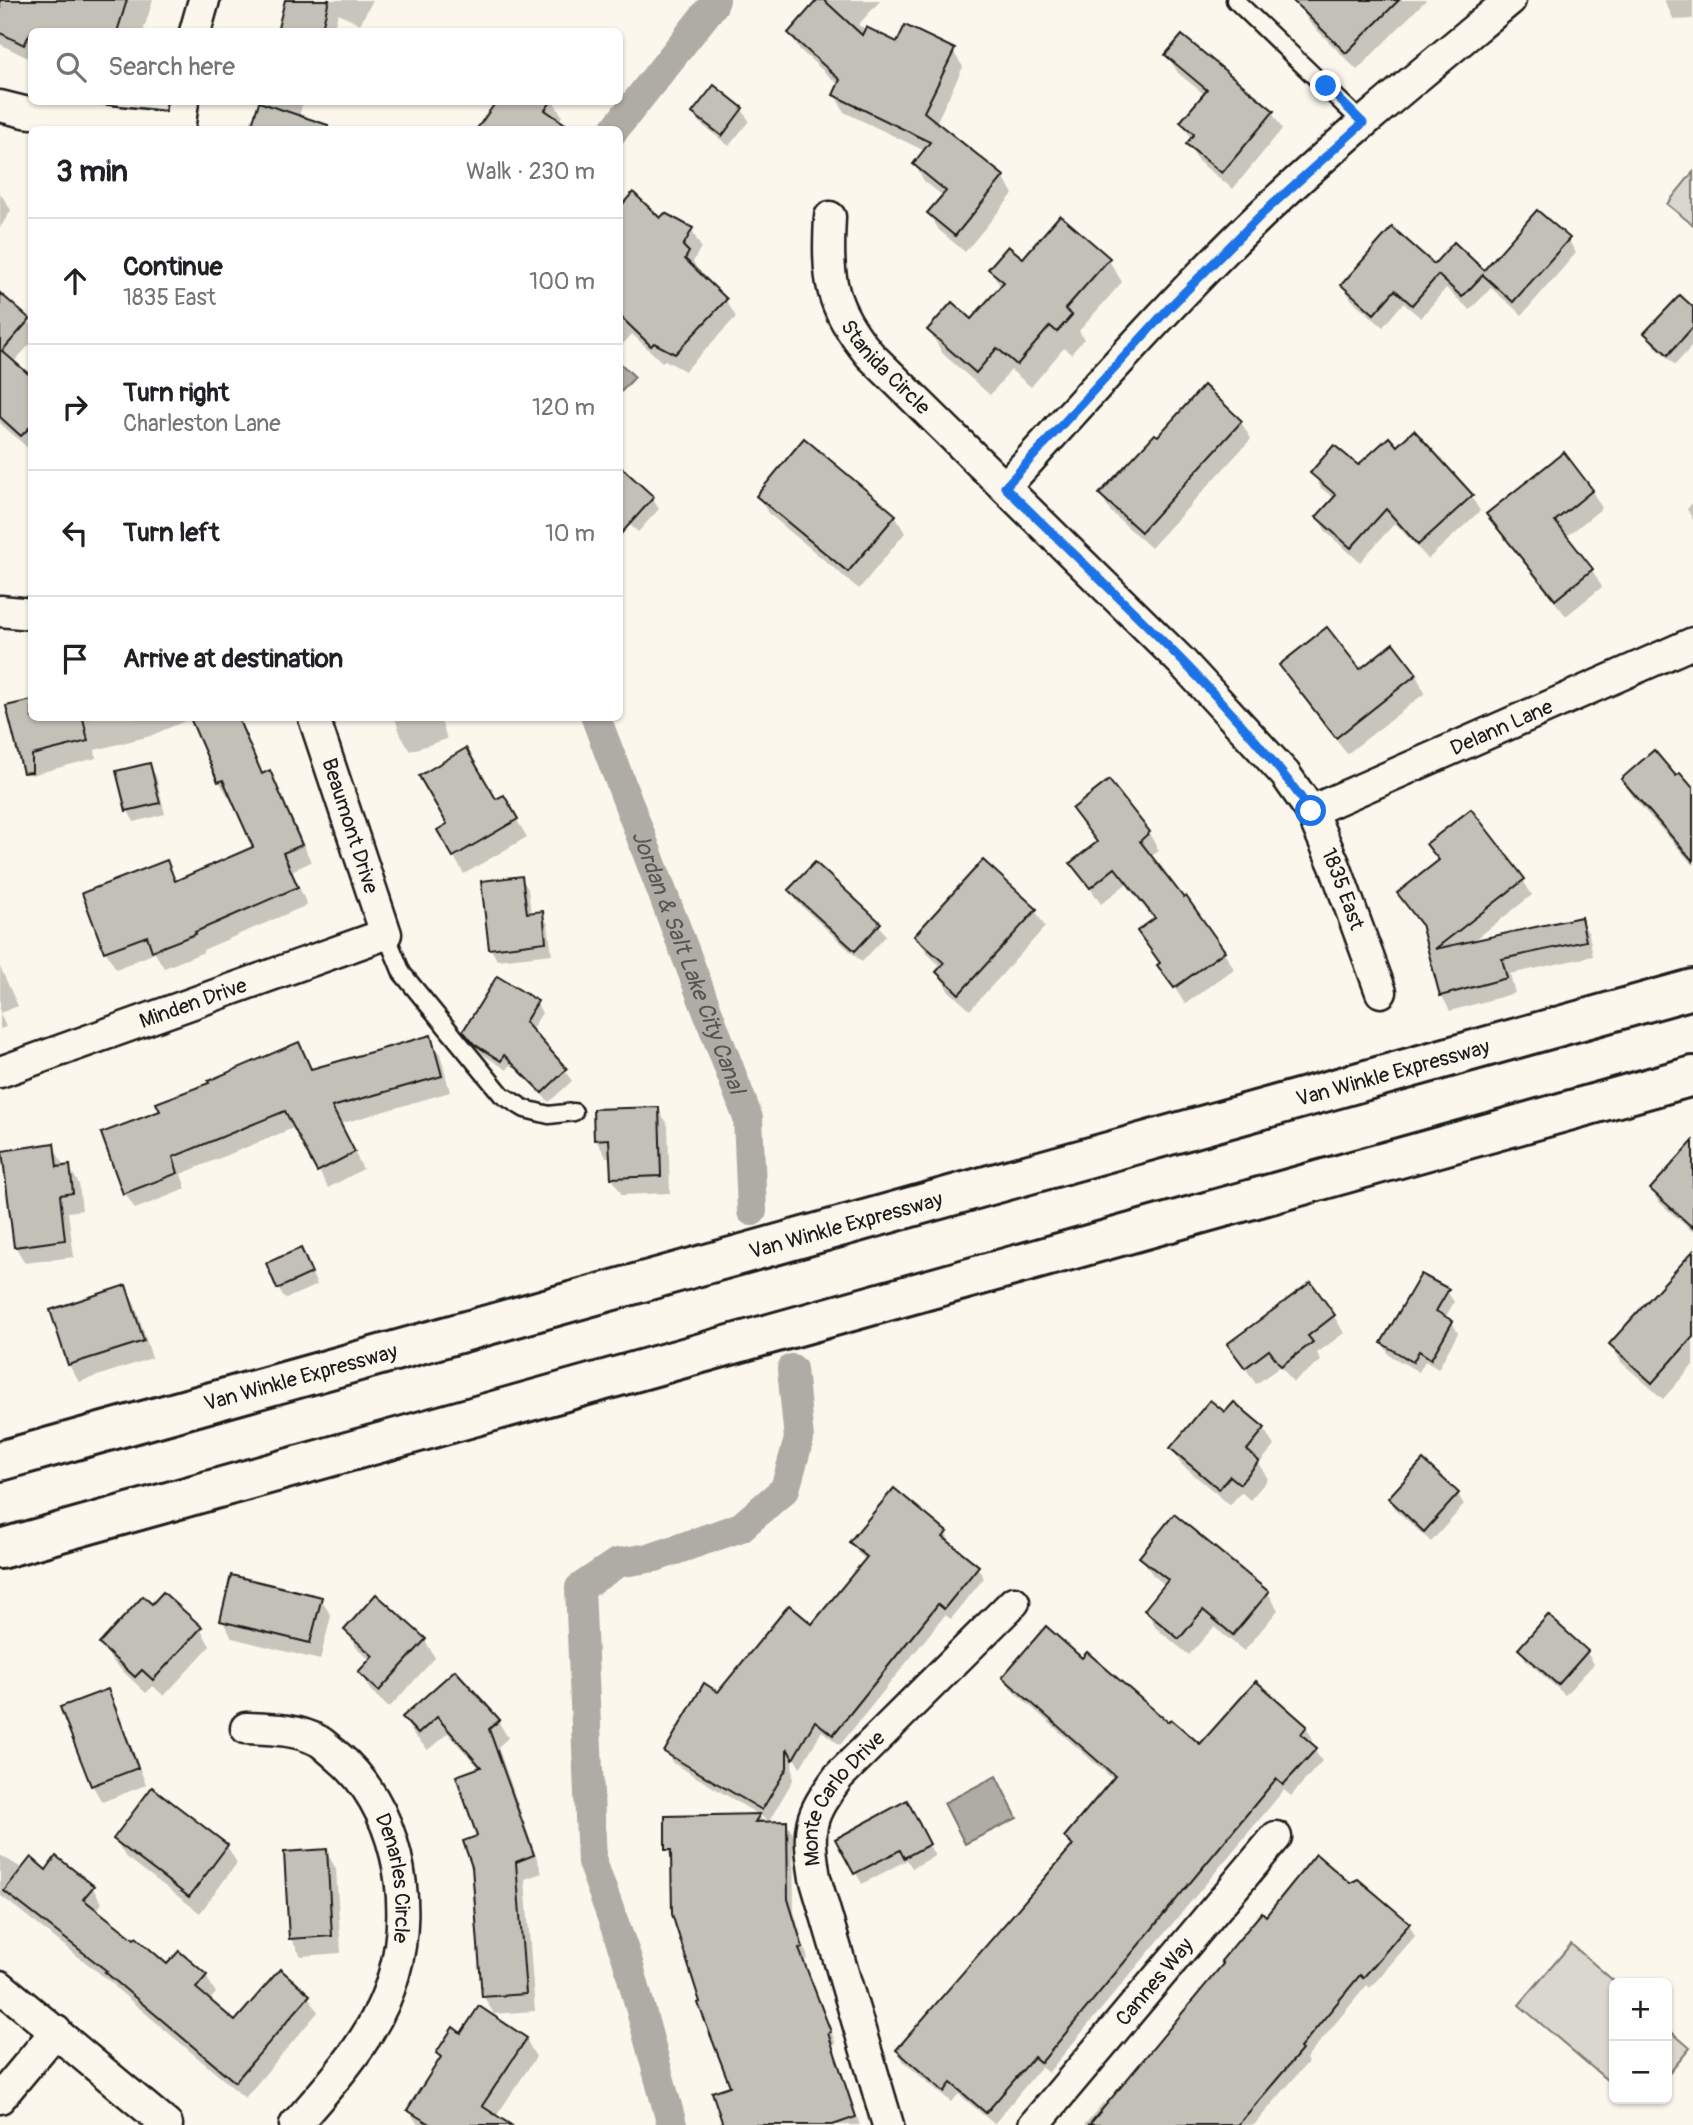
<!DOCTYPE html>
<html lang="en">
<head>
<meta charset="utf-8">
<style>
	:root { --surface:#fff; --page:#f2f2f2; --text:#202124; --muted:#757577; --line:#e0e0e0 }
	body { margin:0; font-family:Pangolin,sans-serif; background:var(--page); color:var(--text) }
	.controls { position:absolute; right:21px; bottom:21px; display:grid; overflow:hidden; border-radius:10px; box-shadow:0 2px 5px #0004 }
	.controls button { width:63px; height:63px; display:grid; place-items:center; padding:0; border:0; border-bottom:2px solid var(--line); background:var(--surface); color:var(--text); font:35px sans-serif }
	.stop { position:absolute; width:21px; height:21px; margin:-16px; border:5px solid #1a73e8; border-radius:50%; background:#fff }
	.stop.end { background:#1a73e8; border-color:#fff; box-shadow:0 2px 7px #0008 }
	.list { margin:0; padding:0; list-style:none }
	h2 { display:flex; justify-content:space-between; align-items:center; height:91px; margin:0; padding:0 28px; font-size:30px }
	h2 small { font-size:23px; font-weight:400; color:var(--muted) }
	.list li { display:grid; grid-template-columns:46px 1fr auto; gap:21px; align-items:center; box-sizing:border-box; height:126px; padding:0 28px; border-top:2px solid var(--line) }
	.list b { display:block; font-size:26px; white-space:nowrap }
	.list p { margin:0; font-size:23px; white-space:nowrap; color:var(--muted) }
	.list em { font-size:23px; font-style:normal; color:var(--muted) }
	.icon { flex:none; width:38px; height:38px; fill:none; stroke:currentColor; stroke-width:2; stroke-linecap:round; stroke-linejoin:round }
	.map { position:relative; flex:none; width:1693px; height:2125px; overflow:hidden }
	.search { position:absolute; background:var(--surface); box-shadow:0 2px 5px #0004; left:28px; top:28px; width:595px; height:77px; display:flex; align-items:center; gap:18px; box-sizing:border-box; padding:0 24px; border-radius:10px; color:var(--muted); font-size:26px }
	.panel { position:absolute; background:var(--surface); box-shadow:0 2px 5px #0004; left:28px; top:126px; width:595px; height:595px; border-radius:10px }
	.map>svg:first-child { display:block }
</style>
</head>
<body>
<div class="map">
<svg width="1693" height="2125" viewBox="0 0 1693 2125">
	<rect width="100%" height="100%" fill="#fbf7ec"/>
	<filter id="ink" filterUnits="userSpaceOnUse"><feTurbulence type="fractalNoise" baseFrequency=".0143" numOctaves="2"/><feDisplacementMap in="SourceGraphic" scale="14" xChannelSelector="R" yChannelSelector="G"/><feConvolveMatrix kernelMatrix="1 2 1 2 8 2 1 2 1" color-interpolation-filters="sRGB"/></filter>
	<g filter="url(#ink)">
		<g fill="#dad7ce" stroke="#7b7a75" stroke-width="2">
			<path d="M1693,172v53l-26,-21z"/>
			<path d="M1571,1944l45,39 -2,103 -95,-81z"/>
			<path d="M1667,2028l23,20 -23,28z"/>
		</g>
		<g fill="#afaca5" stroke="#74726e" stroke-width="2">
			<path d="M620,363l15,14 -15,16z"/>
			<path d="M996,1776l21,42 -52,26 -21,-41z"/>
		</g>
		<g fill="#0003">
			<path d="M4,0h149l-10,32h-111v28l-32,-16v-36z"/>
			<path d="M313,0h60l-13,24 -22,-11 -5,19h-55z"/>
			<path d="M819,0h62l-23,25 40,19 55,7 10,16 -27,56 67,54 10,17 -48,58 -26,-22 -10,-16 14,-18 -19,-15 -9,-17 10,-13 -81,-39 -9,-17 4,-10 -39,-35 -10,-17z"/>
			<path d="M1304,0h122l-69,70 -48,-48 -10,-17z"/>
			<path d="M1664,0h29v19l-19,1z"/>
			<path d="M1168,56l104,56 10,17 -49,60 -35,-28 -10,-17 4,-4 -10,-18 23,-27 -27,-22z"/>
			<path d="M715,88l27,21 7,12 -20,25 -28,-22 -7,-11z"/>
			<path d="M261,102h42l-4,15 37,13h-84z"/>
			<path d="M498,102h56l8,14 -3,5 -77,4z"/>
			<path d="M0,193l11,17 -11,18z"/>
			<path d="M633,195l27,25 31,9 10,18 -8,15 5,8 -1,3 29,27 10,17 -51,54 -20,-11 -3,2 -30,-28 -9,10 -3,-3v-80l7,-8 -7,-7v-36z"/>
			<path d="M1568,239l8,14 -54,62 -31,-27 -21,22 -24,-22 -25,30 -18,-15 -20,24 -32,-28 -8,-14 91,-19 50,6z"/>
			<path d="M1108,259l14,23 -43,49 5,8 -13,15 -7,-6 -33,39 -20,-17 -21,25 -47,-41 -14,-24 42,-8 30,-35 -11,-18 33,-8z"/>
			<path d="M0,304l28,16 4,6v16l-19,21 19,17 -1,71 -31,-28z"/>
			<path d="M1693,309v36l-18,20 -22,-21 -7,-11z"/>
			<path d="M1241,422l10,17 -100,109 -40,-36 -10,-17 57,-56z"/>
			<path d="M1397,448l74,48 9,15 -52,48 -33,-36 -35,39 -33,-29 -9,-15 17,-19 -14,-11 -8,-15 45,-5z"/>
			<path d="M620,468l32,30 7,11 -21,23 -18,-16z"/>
			<path d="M1592,491l10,17 -36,29 26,33 10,17 -36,29 -67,-85 -10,-17z"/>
			<path d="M758,496l137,20 10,17 -46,56 -91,-76z"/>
			<path d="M1693,502v18l-6,-11z"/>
			<path d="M1392,646l24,29 9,18 -78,61 -56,-72 -10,-17 78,7z"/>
			<path d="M32,718h207l24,57 6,-3 10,17 32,73 -19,9 15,34 -104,45 1,2 -40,16 -9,-15 -39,16 -10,-17 -22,-58 82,-32 11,20 78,-34 -22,-51 -4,1 -10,-17 -27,-63 -42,18 -55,14 1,8 -65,17 -10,-17z"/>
			<path d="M395,718h45l7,21 -37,12 -9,-15z"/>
			<path d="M149,765l7,11 9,38 -31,8 -6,-11z"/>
			<path d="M1676,778l17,12v75l-60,-68 -10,-17z"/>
			<path d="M1108,782l41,51 10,18 -9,6 74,95 10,17 -49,35 -46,-72 16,-11 -29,-37 -25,20 -28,-41 24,-19 -23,-35z"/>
			<path d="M503,797l24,40 -63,37 -25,-43z"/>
			<path d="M1428,844l95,36 9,15 -61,48 109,-24 9,15 4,22 -83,18 5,19 -65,18 -8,-15 -18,-66 -25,-37 40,-31z"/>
			<path d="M521,878l7,11 3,25 11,-1 6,11 4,30 -55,6 -6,-11 -8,-67z"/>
			<path d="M791,890l88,35 7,11 -24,26 -65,-60z"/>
			<path d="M1035,910l10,17 -75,83 -22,-20 -10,-17 4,-5 -15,-15 -10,-17z"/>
			<path d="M0,967l18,39 -18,7 6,14 -6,2z"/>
			<path d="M536,1002l6,11 -11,18 34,40 7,10 -23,21 -38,-38 -4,6 -25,-16 -17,-23z"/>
			<path d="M430,1037l10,17 10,38 -110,32 23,45 -35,19 -32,-61 -115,47 5,15 -51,20 -10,-16 37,-81 136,-68 14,27z"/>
			<path d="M658,1108l10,18 2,67 -48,2 -10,-17 -1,-21h-5l-10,-17z"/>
			<path d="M53,1145l11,22h5l10,17 3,26 -14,2 6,45 -49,6 -10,-17z"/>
			<path d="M1693,1159v73l-35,-31 -6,-11z"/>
			<path d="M301,1250l16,35 -32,14 -7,-11z"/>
			<path d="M125,1287l10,18 17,53 -73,24 -10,-17z"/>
			<path d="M1693,1287v78l-30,34 -42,-37 -10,-18z"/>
			<path d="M1447,1291l7,11 -9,16 7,4 6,11 -20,36 -13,-8 -6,11 -30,-17 -6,-12z"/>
			<path d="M1334,1316l10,17 -27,20 4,8 -28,21 -12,-16 -25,18 -27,-40z"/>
			<path d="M1264,1429l10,17 -15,18 9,15 -18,21 -9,-8 -11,13 -48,-40 -10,-17z"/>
			<path d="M1458,1494l6,11 -33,37 -35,-32 -6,-11z"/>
			<path d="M946,1533l5,12 26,22 7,11 -33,41 -6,-4 -105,130 -18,-14 -22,37 -8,-14 1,26 -24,41 -96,-58 -7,-11 53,-58 93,-67 54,-67 -8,-7 -7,-11z"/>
			<path d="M1141,1557l127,36 10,17 -34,41 -30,-24 -25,28 -33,-27 -10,-18 20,-24 -14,-12z"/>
			<path d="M376,1596l49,44 10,18 -46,50 -19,-18 -10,-17 11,-12 -15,-14 -10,-17z"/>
			<path d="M321,1599l10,17 -11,44 -88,-22 -10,-18z"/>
			<path d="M1548,1618l39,35 7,11 -29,31 -39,-35 -6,-11z"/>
			<path d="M200,1628l10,18 -46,50 -11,-10 -7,7 -34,-32 -10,-17z"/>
			<path d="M1082,1660l118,86 106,-19 7,12 -4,4 13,18 -31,35 -7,-6 -236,283 -7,-6 -47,57 -35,-30 -8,8 -47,-40 -6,-11 175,-203 -7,-11 48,-57 -103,-91 -7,-11z"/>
			<path d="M455,1673l43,48 10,17 -10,9 44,126 -17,6 10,132 -41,3 -10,-17 -4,-228 -32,-36 -20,17 -14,-15 -10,-17z"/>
			<path d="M107,1691l10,17 29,77 -44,17 -10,-17z"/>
			<path d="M906,1803l29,53 -23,12 -5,-8 -45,24 -24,-44z"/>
			<path d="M759,1815l5,8h22l7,11 1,78 14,47 -4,1 32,84 -3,1 27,80h-135l7,-38 -29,-84 -30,-142 -6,-11z"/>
			<path d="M115,1839l112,7 10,17 -37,50 -75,-57z"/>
			<path d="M326,1851l10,18 5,84 -40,3 -10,-17z"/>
			<path d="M0,1855l23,14 23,3 46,15 10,16 -6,8 71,56 39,9 10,17 -7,8 27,22 72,-27 10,16 -73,86 -128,-109 -4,-5 -113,-89z"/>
			<path d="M1350,1885l59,39 6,12 -45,52 -3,-3 -61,74 2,3 -54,63h-170l19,-22 4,3 159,-188z"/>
			<path d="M462,2035l64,4 10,18 -41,61 4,7h-81l-9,-15 32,-51 -3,-6z"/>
		</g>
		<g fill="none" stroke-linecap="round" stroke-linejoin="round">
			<g stroke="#afaca5" stroke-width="30">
				<path d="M614,130l99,-125 2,-5"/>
				<path id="s1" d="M596,718l152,400 4,93"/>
				<path d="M672,2125l-45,-166 -35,-97 -12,-274 37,-25 38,-6 86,-30 44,-38 14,-50 -7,-70"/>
			</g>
		</g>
		<g fill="#c3c0b8" stroke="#1c1c1c" stroke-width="2">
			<path d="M0,0h127l-10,32h-86l-7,13 -24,-12z"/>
			<path d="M285,0h44l-8,32h-44z"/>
			<path d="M817,0h7l38,35 4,-8 31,15 8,-17 50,24 -31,63 80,64 -49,60 -28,-23 19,-22 -33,-27 17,-22 -97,-47 7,-15 -52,-47z"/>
			<path d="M1292,0h107l-53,53z"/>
			<path d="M1182,35l92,76 -52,62 -36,-29 8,-10 -14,-12 27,-32 -42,-35z"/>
			<path d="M714,85l29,23 -21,28 -30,-23z"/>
			<path d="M259,102l69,23v5h-78z"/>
			<path d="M496,102h55l-6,8 29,20h-98z"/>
			<path d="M633,192l27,26 5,-5 28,15 -10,18 6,6 -4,7 42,40 -52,55 -21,-11 -3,3 -31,-30v-109z"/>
			<path d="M1537,210l33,28 -57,64 -30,-27 -21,22 -24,-22 -26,30 -17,-15 -21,24 -33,-29 51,-58 42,37 20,-22 30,28z"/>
			<path d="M1060,215l50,43 -45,51 7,6 -15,17 -7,-6 -33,39 -20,-17 -21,25 -49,-43 25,-28 19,17 33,-37 -16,-13 20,-23 15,12z"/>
			<path d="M0,293l30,26 -28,32 30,26v48l-11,11 -21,-19z"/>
			<path d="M1680,295l13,12v20l-25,28 -24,-22z"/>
			<path d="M1204,385l38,36 -101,111 -42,-38 56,-60 3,2z"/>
			<path d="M1414,430l59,65 -55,50 -32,-36 -35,39 -35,-31 20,-22 -26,-22 24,-28 24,20 31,-28 8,9z"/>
			<path d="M804,438l92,77 -48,57 -92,-76z"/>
			<path d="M1564,452l29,38 -38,31 38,48 -38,31 -69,-86z"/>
			<path d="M620,466l34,31 -34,38z"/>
			<path d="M1327,627l33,42 33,-26 24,31 -81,64 -57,-73z"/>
			<path d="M32,700v18h51l5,23 -56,14v17l-9,1 -17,-67z"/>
			<path d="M190,718h48l24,56 8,-4 32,75 -19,8 15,34 -103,45 1,2 -44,17 -5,-15 -43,16 -22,-59 85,-33 8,21 78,-34 -30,-67 -5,2z"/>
			<path d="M466,748l30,51 8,-4 14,24 -65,38 -16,-27 10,-6 -28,-48z"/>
			<path d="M1654,750l22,26 4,-3 13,15v73l-72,-82z"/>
			<path d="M150,763l10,40 -34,8 -10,-40z"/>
			<path d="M1109,780l41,52 -10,9 44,57 2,-2 39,55 -51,37 -17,-23 3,-2 -23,-32 18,-13 -40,-50 -25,20 -20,-25 27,-21 -25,-33z"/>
			<path d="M1471,809l54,70 -90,70 146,-32 5,24 -84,18 5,19 -67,18 -19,-72 -24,-31 42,-33 -13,-16z"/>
			<path d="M983,860l54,49 -78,85 -23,-22 8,-9 -30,-27z"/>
			<path d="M815,862l66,61 -26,28 -67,-61z"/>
			<path d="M522,876l5,37 16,-2 3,31 -57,7 -8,-68z"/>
			<path d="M497,976l41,25 -13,21 42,47 -25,24 -38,-38 -3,6 -27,-17 -11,-13z"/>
			<path d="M431,1035l11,41 -110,31 23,45 -38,20 -32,-61 -112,46 5,16 -55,21 -22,-61 59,-22 -4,-8 53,-20 -1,-2 91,-39 12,27z"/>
			<path d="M659,1107l2,69 -50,2 -2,-39 -15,1 -1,-31z"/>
			<path d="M1693,1141v87l-43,-39z"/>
			<path d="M54,1143l3,24 13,-2 3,28 -13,2 5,45 -51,7 -12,-96z"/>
			<path d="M301,1248l11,25 -35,16 -11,-26z"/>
			<path d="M1693,1251v86l-41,46 -43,-39z"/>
			<path d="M1421,1274l28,15 -13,22 17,10 -22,38 -12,-8 -6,11 -32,-19z"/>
			<path d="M1311,1282l24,33 -27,21 5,6 -32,24 -12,-16 -24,18 -18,-24z"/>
			<path d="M126,1285l18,56 -76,24 -18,-55z"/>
			<path d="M1210,1400l15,12 9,-10 31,26 -18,22 12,11 -19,23 -10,-8 -11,13 -49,-41z"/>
			<path d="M1423,1460l36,33 -35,39 -36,-34z"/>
			<path d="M894,1488l53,44 -4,5 36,29 -35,43 -6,-5 -105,131 -18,-14 -22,38 -6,-11v20l-25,42 -98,-58 40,-69 14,9 71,-87 23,19 55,-67 -18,-15z"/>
			<path d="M1174,1514l95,78 -36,43 -30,-25 -24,29 -35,-29 24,-30 -29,-23z"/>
			<path d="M231,1575l91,22 -12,46 -90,-22z"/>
			<path d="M163,1592l39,35 -49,53 -11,-10 -7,7 -36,-33 44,-48 9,8z"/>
			<path d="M376,1594l50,45 -47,52 -21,-19 15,-16 -29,-26z"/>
			<path d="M1548,1615l40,36 -30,34 -40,-36z"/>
			<path d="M1046,1626l36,32 5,-6 81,70 3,-3 29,25 56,-63 51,45 -6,8 16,14 -34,37 -7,-6 -235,284 -7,-6 -48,56 -35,-30 -7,9 -48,-42 177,-205 -9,-8 51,-61 -113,-99z"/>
			<path d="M455,1670l45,50 -11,9 45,126 -18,7 10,132 -44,3 -10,-130 -9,-26 14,-5 -21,-60 25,-9 -44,-50 -19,17 -16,-17z"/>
			<path d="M108,1689l30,79 -47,18 -31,-79z"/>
			<path d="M152,1787l76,58 -39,52 -76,-58z"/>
			<path d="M907,1800l23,44 -26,14 -4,-8 -46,24 -19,-35z"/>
			<path d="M760,1814l-5,8 32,-1 1,78 15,49 -4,1 32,83 -3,1 28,84 -23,8h-110l-11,-33 18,-6 -32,-83 2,-1 -28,-88 -1,-64h-6v-34z"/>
			<path d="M327,1849l5,87 -43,3 -5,-87z"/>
			<path d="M1316,1854l34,29 8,-4 52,44 -47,55 -3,-3 -60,73 2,2 -64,75h-149l134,-161 -2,-3 41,-49 4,4z"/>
			<path d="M56,1856l38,30 -11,13 51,40 2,-2 31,27 12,-13 28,24 -11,13 39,33 45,-52 30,26 -75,87 -130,-110 2,-1 -103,-80 27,-34 15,13z"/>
			<path d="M479,2006l48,32 -45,68 29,19h-80l-24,-15 34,-53 -5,-4 17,-26 8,6z"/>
		</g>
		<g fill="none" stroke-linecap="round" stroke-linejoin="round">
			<g stroke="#1c1c1c" stroke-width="21">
				<g id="service">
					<path d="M1235,0l128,123"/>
					<path d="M386,934l16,39 100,122 23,14 24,6 25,-3"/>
				</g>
			</g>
			<g stroke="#1c1c1c" stroke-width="35">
				<g id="minor">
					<path d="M195,32l9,-32"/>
					<path d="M0,106l24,6 155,17"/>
					<path d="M179,130l4,-28"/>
					<path id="s2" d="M830,217c-3,61 -1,89 40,138l310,305 105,114 26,37 24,55 46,126"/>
					<path d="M1005,487c85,-93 168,-188 259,-275 79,-75 163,-143 246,-212"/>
					<path d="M0,611l32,3"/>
					<path id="s3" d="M1311,811l382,-168"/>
					<path id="s4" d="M0,1072l386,-138 -72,-216"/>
					<path id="s5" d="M246,1728c24,1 51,1 73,13 5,3 11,9 16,13 62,50 80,146 59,220 -16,60 -60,106 -99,151"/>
					<path d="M0,1986l167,139"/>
					<path d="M0,2098l56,-67"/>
					<path id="s6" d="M888,2125l-73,-247c-8,-52 -7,-60 24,-102l175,-174"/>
					<path id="s7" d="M1034,2125l242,-288"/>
				</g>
			</g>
			<g stroke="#1c1c1c" stroke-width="44">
				<g id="primary">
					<path id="s8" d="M0,1461l1693,-472"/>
					<path d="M0,1549l1693,-473"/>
				</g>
			</g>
			<use href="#service" stroke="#fbf7ec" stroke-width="16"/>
			<use href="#minor" stroke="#fbf7ec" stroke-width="30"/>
			<use href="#primary" stroke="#fbf7ec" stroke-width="38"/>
		</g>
	</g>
	<g fill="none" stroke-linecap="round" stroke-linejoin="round" filter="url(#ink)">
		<path stroke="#1a73e8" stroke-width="9" d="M1311,811c-87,-120 -201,-220 -306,-324l162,-177 95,-96 101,-91 -37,-37"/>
	</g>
	<g text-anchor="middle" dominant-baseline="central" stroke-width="5" stroke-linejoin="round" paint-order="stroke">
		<g font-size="21" fill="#1c1c1c" stroke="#fbf7ec">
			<text stroke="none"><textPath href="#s2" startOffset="168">Stanida Circle</textPath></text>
			<text stroke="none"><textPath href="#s3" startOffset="208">Delann Lane</textPath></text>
			<text transform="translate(350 826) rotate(72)">Beaumont Drive</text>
			<text stroke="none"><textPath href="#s2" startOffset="868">1835 East</textPath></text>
			<text stroke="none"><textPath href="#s4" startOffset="205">Minden Drive</textPath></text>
			<text stroke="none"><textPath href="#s8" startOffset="1446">Van Winkle Expressway</textPath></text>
			<text stroke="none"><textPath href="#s8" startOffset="878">Van Winkle Expressway</textPath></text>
			<text stroke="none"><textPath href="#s8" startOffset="312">Van Winkle Expressway</textPath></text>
			<text stroke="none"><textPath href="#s6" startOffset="348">Monte Carlo Drive</textPath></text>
			<text stroke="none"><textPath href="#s5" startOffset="238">Denarles Circle</textPath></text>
			<text stroke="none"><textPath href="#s7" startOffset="187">Cannes Way</textPath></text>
		</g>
		<g font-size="23" font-style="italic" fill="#575653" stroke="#fbf7ec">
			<text stroke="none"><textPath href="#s1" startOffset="261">Jordan &amp; Salt Lake City Canal</textPath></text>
		</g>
	</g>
</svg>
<div class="controls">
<button>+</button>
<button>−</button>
</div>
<div class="stop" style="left:1311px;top:811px"></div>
<div class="stop end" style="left:1326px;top:86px"></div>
<div class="search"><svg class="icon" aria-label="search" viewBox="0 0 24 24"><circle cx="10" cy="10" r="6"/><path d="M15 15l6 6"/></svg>Search here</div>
<section class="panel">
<h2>3 min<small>Walk · 230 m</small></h2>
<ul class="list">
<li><svg class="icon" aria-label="ahead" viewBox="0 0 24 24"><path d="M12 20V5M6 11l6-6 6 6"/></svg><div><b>Continue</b><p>1835 East</p></div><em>100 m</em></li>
<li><svg class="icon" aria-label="right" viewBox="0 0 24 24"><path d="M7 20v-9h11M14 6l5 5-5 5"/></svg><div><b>Turn right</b><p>Charleston Lane</p></div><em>120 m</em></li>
<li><svg class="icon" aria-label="left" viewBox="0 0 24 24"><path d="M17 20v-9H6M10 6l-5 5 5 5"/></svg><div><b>Turn left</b></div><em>10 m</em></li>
<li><svg class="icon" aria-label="arrive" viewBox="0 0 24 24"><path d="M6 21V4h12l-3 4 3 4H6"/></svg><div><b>Arrive at destination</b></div></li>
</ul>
</section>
</div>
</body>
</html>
